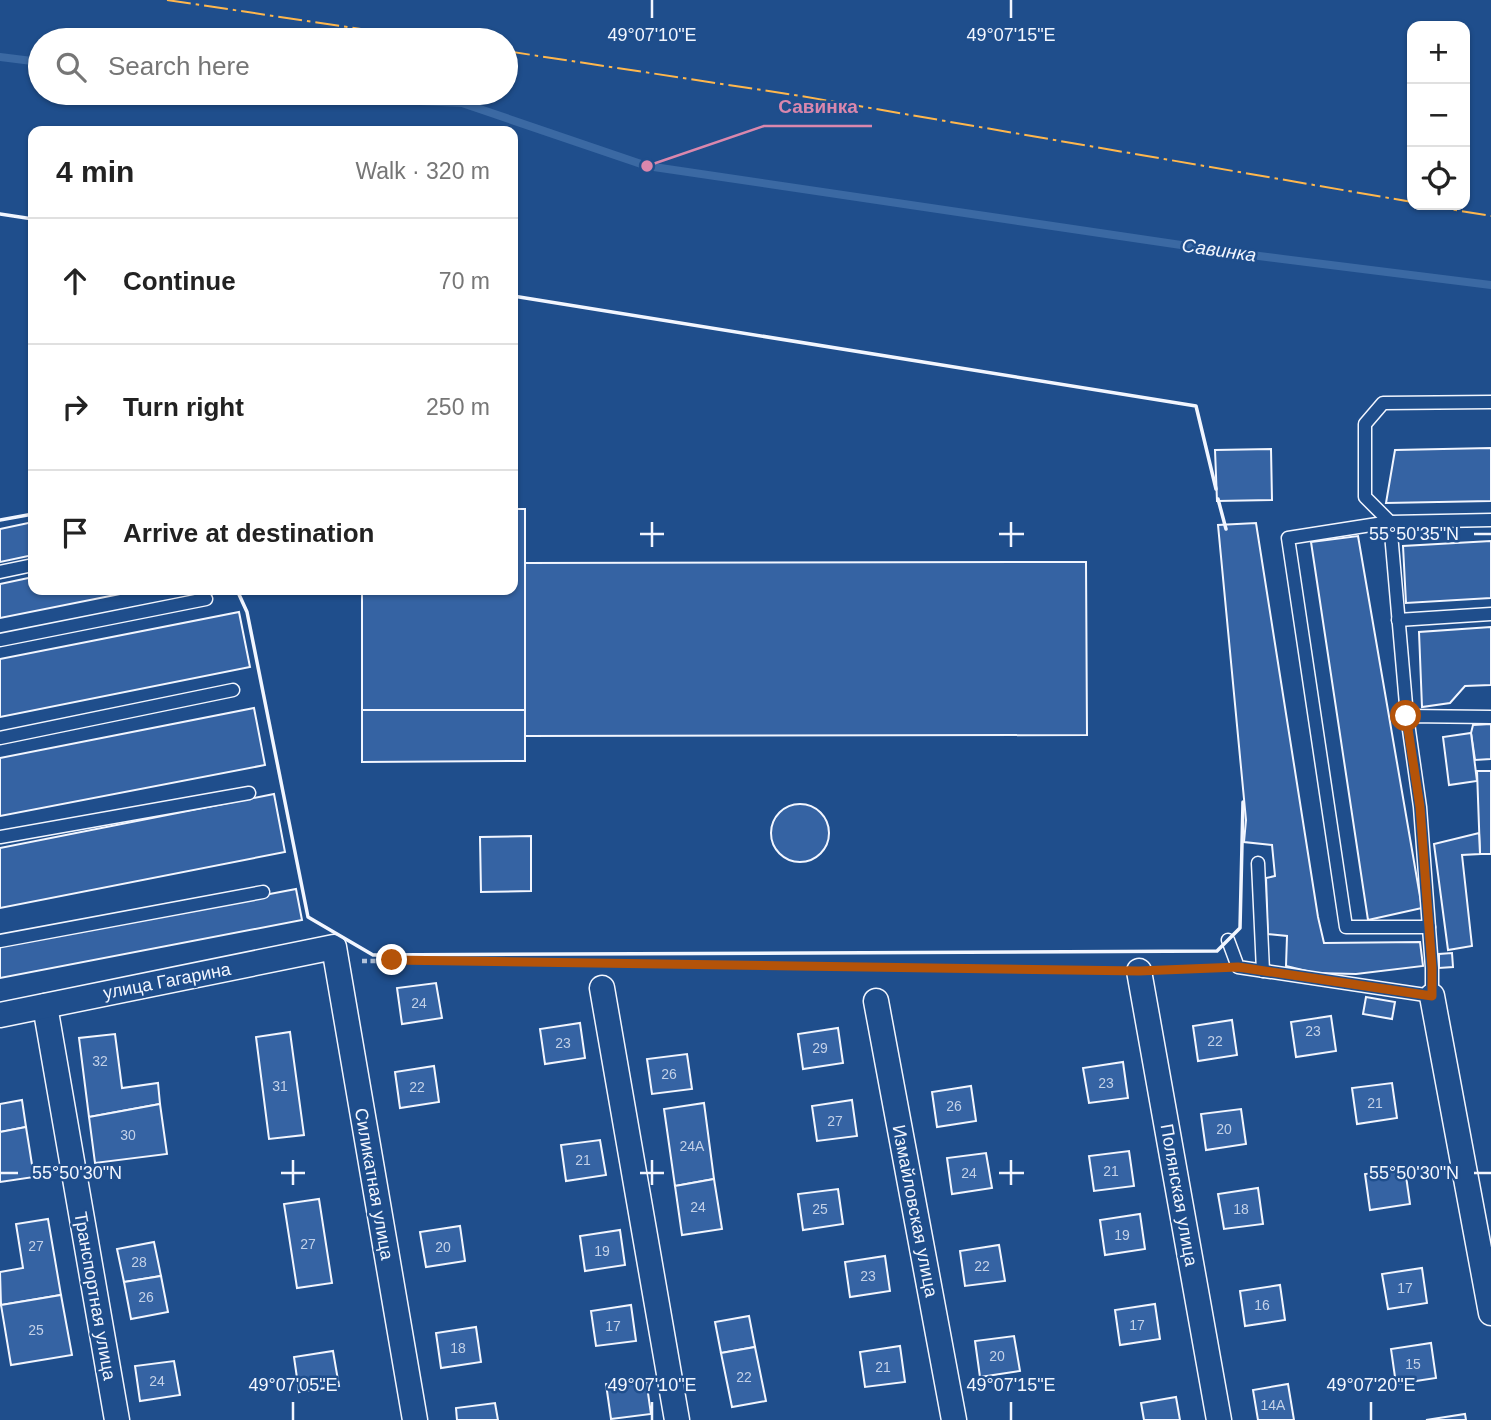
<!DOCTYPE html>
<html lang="en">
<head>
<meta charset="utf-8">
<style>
	:root { --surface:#fff; --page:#f2f2f2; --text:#222; --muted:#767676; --line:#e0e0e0 }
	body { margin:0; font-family:Arial,sans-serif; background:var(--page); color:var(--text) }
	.controls { position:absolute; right:21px; top:21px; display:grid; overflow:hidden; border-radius:14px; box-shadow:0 2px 5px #0004 }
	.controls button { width:63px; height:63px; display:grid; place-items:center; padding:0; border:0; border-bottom:2px solid var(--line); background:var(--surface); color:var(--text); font:35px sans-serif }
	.stop { position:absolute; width:21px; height:21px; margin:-16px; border:5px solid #b45309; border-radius:50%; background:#fff }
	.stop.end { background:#b45309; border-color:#fff; box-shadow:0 2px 7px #0008 }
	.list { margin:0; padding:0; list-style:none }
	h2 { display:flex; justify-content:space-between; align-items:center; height:91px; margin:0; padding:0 28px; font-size:30px }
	h2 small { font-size:23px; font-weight:400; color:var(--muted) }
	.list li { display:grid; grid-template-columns:46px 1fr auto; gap:21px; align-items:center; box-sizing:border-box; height:126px; padding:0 28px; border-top:2px solid var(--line) }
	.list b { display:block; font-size:26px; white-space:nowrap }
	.list em { font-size:23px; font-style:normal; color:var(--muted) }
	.icon { flex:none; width:38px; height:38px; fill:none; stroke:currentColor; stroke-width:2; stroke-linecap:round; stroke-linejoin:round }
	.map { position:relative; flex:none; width:1491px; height:1420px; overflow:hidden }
	.search { position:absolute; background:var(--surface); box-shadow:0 2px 5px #0004; left:28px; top:28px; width:490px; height:77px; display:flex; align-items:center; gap:18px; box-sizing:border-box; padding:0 24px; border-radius:38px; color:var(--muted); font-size:26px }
	.panel { position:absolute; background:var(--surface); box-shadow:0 2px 5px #0004; left:28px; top:126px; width:490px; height:469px; border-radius:14px }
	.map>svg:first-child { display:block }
</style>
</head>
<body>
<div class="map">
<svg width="1491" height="1420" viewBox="0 0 1491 1420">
	<rect width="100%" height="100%" fill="#1f4e8c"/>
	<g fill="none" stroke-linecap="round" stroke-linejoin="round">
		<g stroke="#3b69a3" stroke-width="8">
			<path d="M0,57l40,5"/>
			<path d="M248,93l214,10 185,63 588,87 256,32"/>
		</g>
	</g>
	<g fill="#3563a3" stroke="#f2f6ff" stroke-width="2">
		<path d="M1491,448v53l-105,2 9,-53z"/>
		<path d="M1271,449l1,51 -55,1 -2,-51z"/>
		<path d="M513,509h12v201h-163v-120h151z"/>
		<path d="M33,522v33l-33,7v-33z"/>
		<path d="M1256,523l62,394 6,26 96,-1 3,24 -67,8 -41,-1 -29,-7 1,-30 -19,-2 -2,-56 9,-2 -3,-31 -28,-3 2,-22 -28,-295z"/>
		<path d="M1358,536l64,372 -54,12 -57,-378z"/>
		<path d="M1491,541v57l-85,5 -3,-57z"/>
		<path d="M1086,562l1,173 -562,1v-173z"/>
		<path d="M33,577v13h107l-140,28v-34z"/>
		<path d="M239,612l11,55 -250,50v-58z"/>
		<path d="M1491,627v58l-26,1 -15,17 -28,4 -3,-75z"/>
		<path d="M254,708l11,57 -265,51v-58z"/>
		<path d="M362,710h163v51l-163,1z"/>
		<path d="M1491,724v35l-16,1 -4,-27 2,-8z"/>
		<path d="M1471,733l6,48 -28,4 -6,-48z"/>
		<path d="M1477,771h14v83h-11z"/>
		<path d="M274,794l11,58 -285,56v-60z"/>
		<circle cx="800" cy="833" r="29"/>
		<path d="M1479,833l1,21 -18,1 10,91 -24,4 -14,-106z"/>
		<path d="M531,836v55l-50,1 -1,-55z"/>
		<path d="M296,889l6,31 -302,58v-32z"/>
		<path d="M1452,953l1,14 -14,1v-14z"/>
		<path d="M436,983l6,35 -40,6 -5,-36z"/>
		<path d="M1366,997l29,5 -3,17 -29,-5z"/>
		<path d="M1331,1016l5,35 -40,6 -5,-35z"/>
		<path d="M1232,1020l5,35 -39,6 -5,-35z"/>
		<path d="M580,1023l5,35 -40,6 -5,-35z"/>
		<path d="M838,1028l5,35 -40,6 -5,-35z"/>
		<path d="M290,1032l14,103 -35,4 -13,-102z"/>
		<path d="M115,1034l7,54 36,-5 2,21 -71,13 -10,-79z"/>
		<path d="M687,1054l5,35 -40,5 -5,-35z"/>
		<path d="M1123,1062l5,36 -39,5 -6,-35z"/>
		<path d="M434,1066l5,36 -39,6 -5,-36z"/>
		<path d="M1392,1083l5,35 -40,6 -5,-36z"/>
		<path d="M971,1086l5,35 -39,6 -5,-35z"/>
		<path d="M22,1100l4,27 -26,5v-28z"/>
		<path d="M852,1100l5,36 -40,5 -5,-35z"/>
		<path d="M704,1103l10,76 -39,7 -11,-77z"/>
		<path d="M160,1104l7,50 -72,9 -6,-46z"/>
		<path d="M1241,1109l5,35 -40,6 -5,-36z"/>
		<path d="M26,1127l8,50 -34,5v-50z"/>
		<path d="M600,1140l6,35 -40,6 -5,-36z"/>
		<path d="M1129,1151l5,35 -40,5 -5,-35z"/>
		<path d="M986,1153l6,35 -40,6 -5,-36z"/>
		<path d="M1405,1169l5,35 -40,6 -5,-36z"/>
		<path d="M714,1179l8,50 -40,6 -7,-49z"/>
		<path d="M1258,1188l5,36 -39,5 -6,-35z"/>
		<path d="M838,1189l5,35 -40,6 -5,-36z"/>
		<path d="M319,1199l13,84 -35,5 -13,-84z"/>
		<path d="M1140,1214l5,35 -40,6 -5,-35z"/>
		<path d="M48,1219l13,76 -60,10 -1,-33 23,-4 -7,-44z"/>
		<path d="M460,1226l5,35 -39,6 -6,-35z"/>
		<path d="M620,1230l5,35 -40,6 -5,-35z"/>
		<path d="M154,1242l7,34 -37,6 -7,-33z"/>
		<path d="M999,1245l6,36 -40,5 -5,-35z"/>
		<path d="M885,1256l5,35 -40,6 -5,-35z"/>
		<path d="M1422,1268l5,35 -39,6 -6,-35z"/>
		<path d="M161,1276l7,36 -37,7 -7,-37z"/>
		<path d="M1280,1285l5,35 -40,6 -5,-35z"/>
		<path d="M61,1295l11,60 -61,10 -10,-60z"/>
		<path d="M1155,1304l5,35 -40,6 -5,-35z"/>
		<path d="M631,1305l5,36 -40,5 -5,-35z"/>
		<path d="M749,1316l6,31 -34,6 -6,-31z"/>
		<path d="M476,1327l5,35 -40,6 -5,-35z"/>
		<path d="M1014,1336l6,35 -40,6 -5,-36z"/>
		<path d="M1431,1343l5,35 -40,6 -5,-35z"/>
		<path d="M900,1346l5,36 -40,5 -5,-35z"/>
		<path d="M755,1347l11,54 -34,6 -11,-54z"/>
		<path d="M333,1351l6,35 -40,6 -5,-35z"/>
		<path d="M174,1361l6,34 -40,6 -5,-35z"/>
		<path d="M646,1379l5,35 -40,5 -5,-35z"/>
		<path d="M1288,1384l6,36h-36l-5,-30z"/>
		<path d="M1176,1397l4,23h-36l-3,-17z"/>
		<path d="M495,1403l3,17h-41l-1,-12z"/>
		<path d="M1465,1414l1,6h-40z"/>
	</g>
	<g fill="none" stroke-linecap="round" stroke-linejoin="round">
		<g stroke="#f2f6ff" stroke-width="15">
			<g id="lane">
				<path d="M0,572l33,-7"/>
				<path d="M1398,620l93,-6"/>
				<path d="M0,640l206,-41"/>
				<path d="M1407,716l-17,-194 -25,-25v-73l18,-21 108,-1"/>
				<path d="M0,738l233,-48"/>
				<path d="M0,837l249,-44"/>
				<path d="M1258,863l5,108"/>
				<path d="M1429,927h-83l-58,-389 102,-16 101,-2"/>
				<path d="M1228,940l10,27 194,29v-28l-12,-161 -13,-91 84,1"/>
				<path d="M0,941l263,-49"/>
			</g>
		</g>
		<g stroke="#f2f6ff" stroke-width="27">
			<g id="street">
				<path d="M1139,971l80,449"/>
				<path d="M602,988l75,432"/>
				<path d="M1432,996l59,317"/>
				<path d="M876,1001l78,419"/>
				<path d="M45,1006l72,414"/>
				<path d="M0,1015l334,-68 81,473"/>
			</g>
		</g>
		<g stroke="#b3c4dc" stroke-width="4.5" stroke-dasharray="5 3.5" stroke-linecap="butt">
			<path d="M362,961l233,1"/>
			<path d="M610,962l506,8"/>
			<path d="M1163,970l55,-2"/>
		</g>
		<use href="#lane" stroke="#1f4e8c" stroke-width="12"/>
		<use href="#street" stroke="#1f4e8c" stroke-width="24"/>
		<g stroke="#f2f6ff" stroke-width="3.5">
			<path d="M0,214l33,5"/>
			<path d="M513,296l683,110 20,83"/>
			<path d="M1218,499l8,30"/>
			<path d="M0,520l33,-6"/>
			<path d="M237,590l10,22 61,305 65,38 844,-4 23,-23 3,-126"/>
		</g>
		<g stroke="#ffb74d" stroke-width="2" stroke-dasharray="24 5 3.5 5" stroke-linecap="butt">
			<path d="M167,0l267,40"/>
			<path d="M506,51l295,45 611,106"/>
			<path d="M1425,205l66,11"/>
		</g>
	</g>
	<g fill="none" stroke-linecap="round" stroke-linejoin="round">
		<path stroke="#b45309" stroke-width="9" d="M392,960l747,11 99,-4 194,29v-28l-12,-161 -14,-91"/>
	</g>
	<path fill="none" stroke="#f2f6ff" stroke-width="2.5" d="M652,0v18M1011,0v18M652,522v25M1011,522v25M640,534h24M999,534h25M1474,534h17M293,1160v25M652,1160v25M1011,1160v25M0,1173h18M281,1173h24M640,1173h24M999,1173h25M1474,1173h17M293,1402v18M652,1402v18M1011,1402v18M1371,1402v18"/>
	<g text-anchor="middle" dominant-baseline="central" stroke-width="5" stroke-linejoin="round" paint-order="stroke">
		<g font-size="14" fill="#c3d1e8">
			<text x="419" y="1003">24</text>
			<text x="1313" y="1031">23</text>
			<text x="1215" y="1041">22</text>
			<text x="563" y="1043">23</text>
			<text x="820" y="1048">29</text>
			<text x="100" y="1061">32</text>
			<text x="669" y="1074">26</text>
			<text x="1106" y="1083">23</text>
			<text x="280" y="1086">31</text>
			<text x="417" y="1087">22</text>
			<text x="1375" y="1103">21</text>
			<text x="954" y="1106">26</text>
			<text x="835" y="1121">27</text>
			<text x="1224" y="1129">20</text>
			<text x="128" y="1135">30</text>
			<text x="692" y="1146">24А</text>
			<text x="583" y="1160">21</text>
			<text x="1111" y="1171">21</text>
			<text x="969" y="1173">24</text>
			<text x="698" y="1207">24</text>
			<text x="820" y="1209">25</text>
			<text x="1241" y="1209">18</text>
			<text x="1122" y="1235">19</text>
			<text x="308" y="1244">27</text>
			<text x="36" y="1246">27</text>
			<text x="443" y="1247">20</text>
			<text x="602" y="1251">19</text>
			<text x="139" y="1262">28</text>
			<text x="982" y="1266">22</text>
			<text x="868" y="1276">23</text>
			<text x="1405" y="1288">17</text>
			<text x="146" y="1297">26</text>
			<text x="1262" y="1305">16</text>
			<text x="1137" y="1325">17</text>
			<text x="613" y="1326">17</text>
			<text x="36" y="1330">25</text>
			<text x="458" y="1348">18</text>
			<text x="997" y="1356">20</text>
			<text x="1413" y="1364">15</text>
			<text x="883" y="1367">21</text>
			<text x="744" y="1377">22</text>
			<text x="157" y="1381">24</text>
			<text x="1273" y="1405">14А</text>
		</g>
		<g font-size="18" fill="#f2f6ff" stroke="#1f4e8c">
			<text transform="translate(167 981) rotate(-11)">улица Гагарина</text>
			<text transform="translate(374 1184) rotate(80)">Силикатная улица</text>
			<text transform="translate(1179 1195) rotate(80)">Полянская улица</text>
			<text transform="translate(915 1211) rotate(79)">Измайловская улица</text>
			<text transform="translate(95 1296) rotate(80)">Транспортная улица</text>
		</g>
		<g font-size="19" font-style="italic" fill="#f2f6ff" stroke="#1f4e8c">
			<text transform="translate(1219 250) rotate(8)">Савинка</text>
		</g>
	</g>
	<g font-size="18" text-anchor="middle" fill="#f2f6ff" stroke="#1f4e8c" stroke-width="5" stroke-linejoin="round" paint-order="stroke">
		<text x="652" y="41">49°07'10"E</text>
		<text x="1011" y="41">49°07'15"E</text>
		<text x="1414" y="540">55°50'35"N</text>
		<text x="77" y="1179">55°50'30"N</text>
		<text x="1414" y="1179">55°50'30"N</text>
		<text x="293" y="1391">49°07'05"E</text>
		<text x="652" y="1391">49°07'10"E</text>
		<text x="1011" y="1391">49°07'15"E</text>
		<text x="1371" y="1391">49°07'20"E</text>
	</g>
	<path fill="none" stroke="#da87ad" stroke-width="2.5" d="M647 166L764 126H872"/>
	<circle fill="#da87ad" stroke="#1f4e8c" stroke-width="2.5" cx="647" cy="166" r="7"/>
	<g font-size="19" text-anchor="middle" font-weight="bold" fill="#da87ad" stroke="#1f4e8c" stroke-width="5" stroke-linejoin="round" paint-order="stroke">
		<text x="818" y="113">Савинка</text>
	</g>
</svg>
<div class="controls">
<button>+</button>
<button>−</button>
<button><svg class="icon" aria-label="locate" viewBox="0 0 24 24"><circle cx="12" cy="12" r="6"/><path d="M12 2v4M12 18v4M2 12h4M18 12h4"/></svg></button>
</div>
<div class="stop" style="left:1406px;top:716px"></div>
<div class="stop end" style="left:392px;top:960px"></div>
<div class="search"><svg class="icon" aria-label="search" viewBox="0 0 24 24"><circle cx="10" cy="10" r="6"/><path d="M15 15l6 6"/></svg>Search here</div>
<section class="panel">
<h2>4 min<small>Walk · 320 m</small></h2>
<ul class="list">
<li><svg class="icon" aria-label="ahead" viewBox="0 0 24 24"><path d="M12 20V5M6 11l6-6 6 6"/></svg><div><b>Continue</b></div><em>70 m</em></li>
<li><svg class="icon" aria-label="right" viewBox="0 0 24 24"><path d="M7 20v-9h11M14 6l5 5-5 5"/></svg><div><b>Turn right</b></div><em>250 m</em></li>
<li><svg class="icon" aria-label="arrive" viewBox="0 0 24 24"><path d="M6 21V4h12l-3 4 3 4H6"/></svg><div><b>Arrive at destination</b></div></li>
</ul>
</section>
</div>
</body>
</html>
